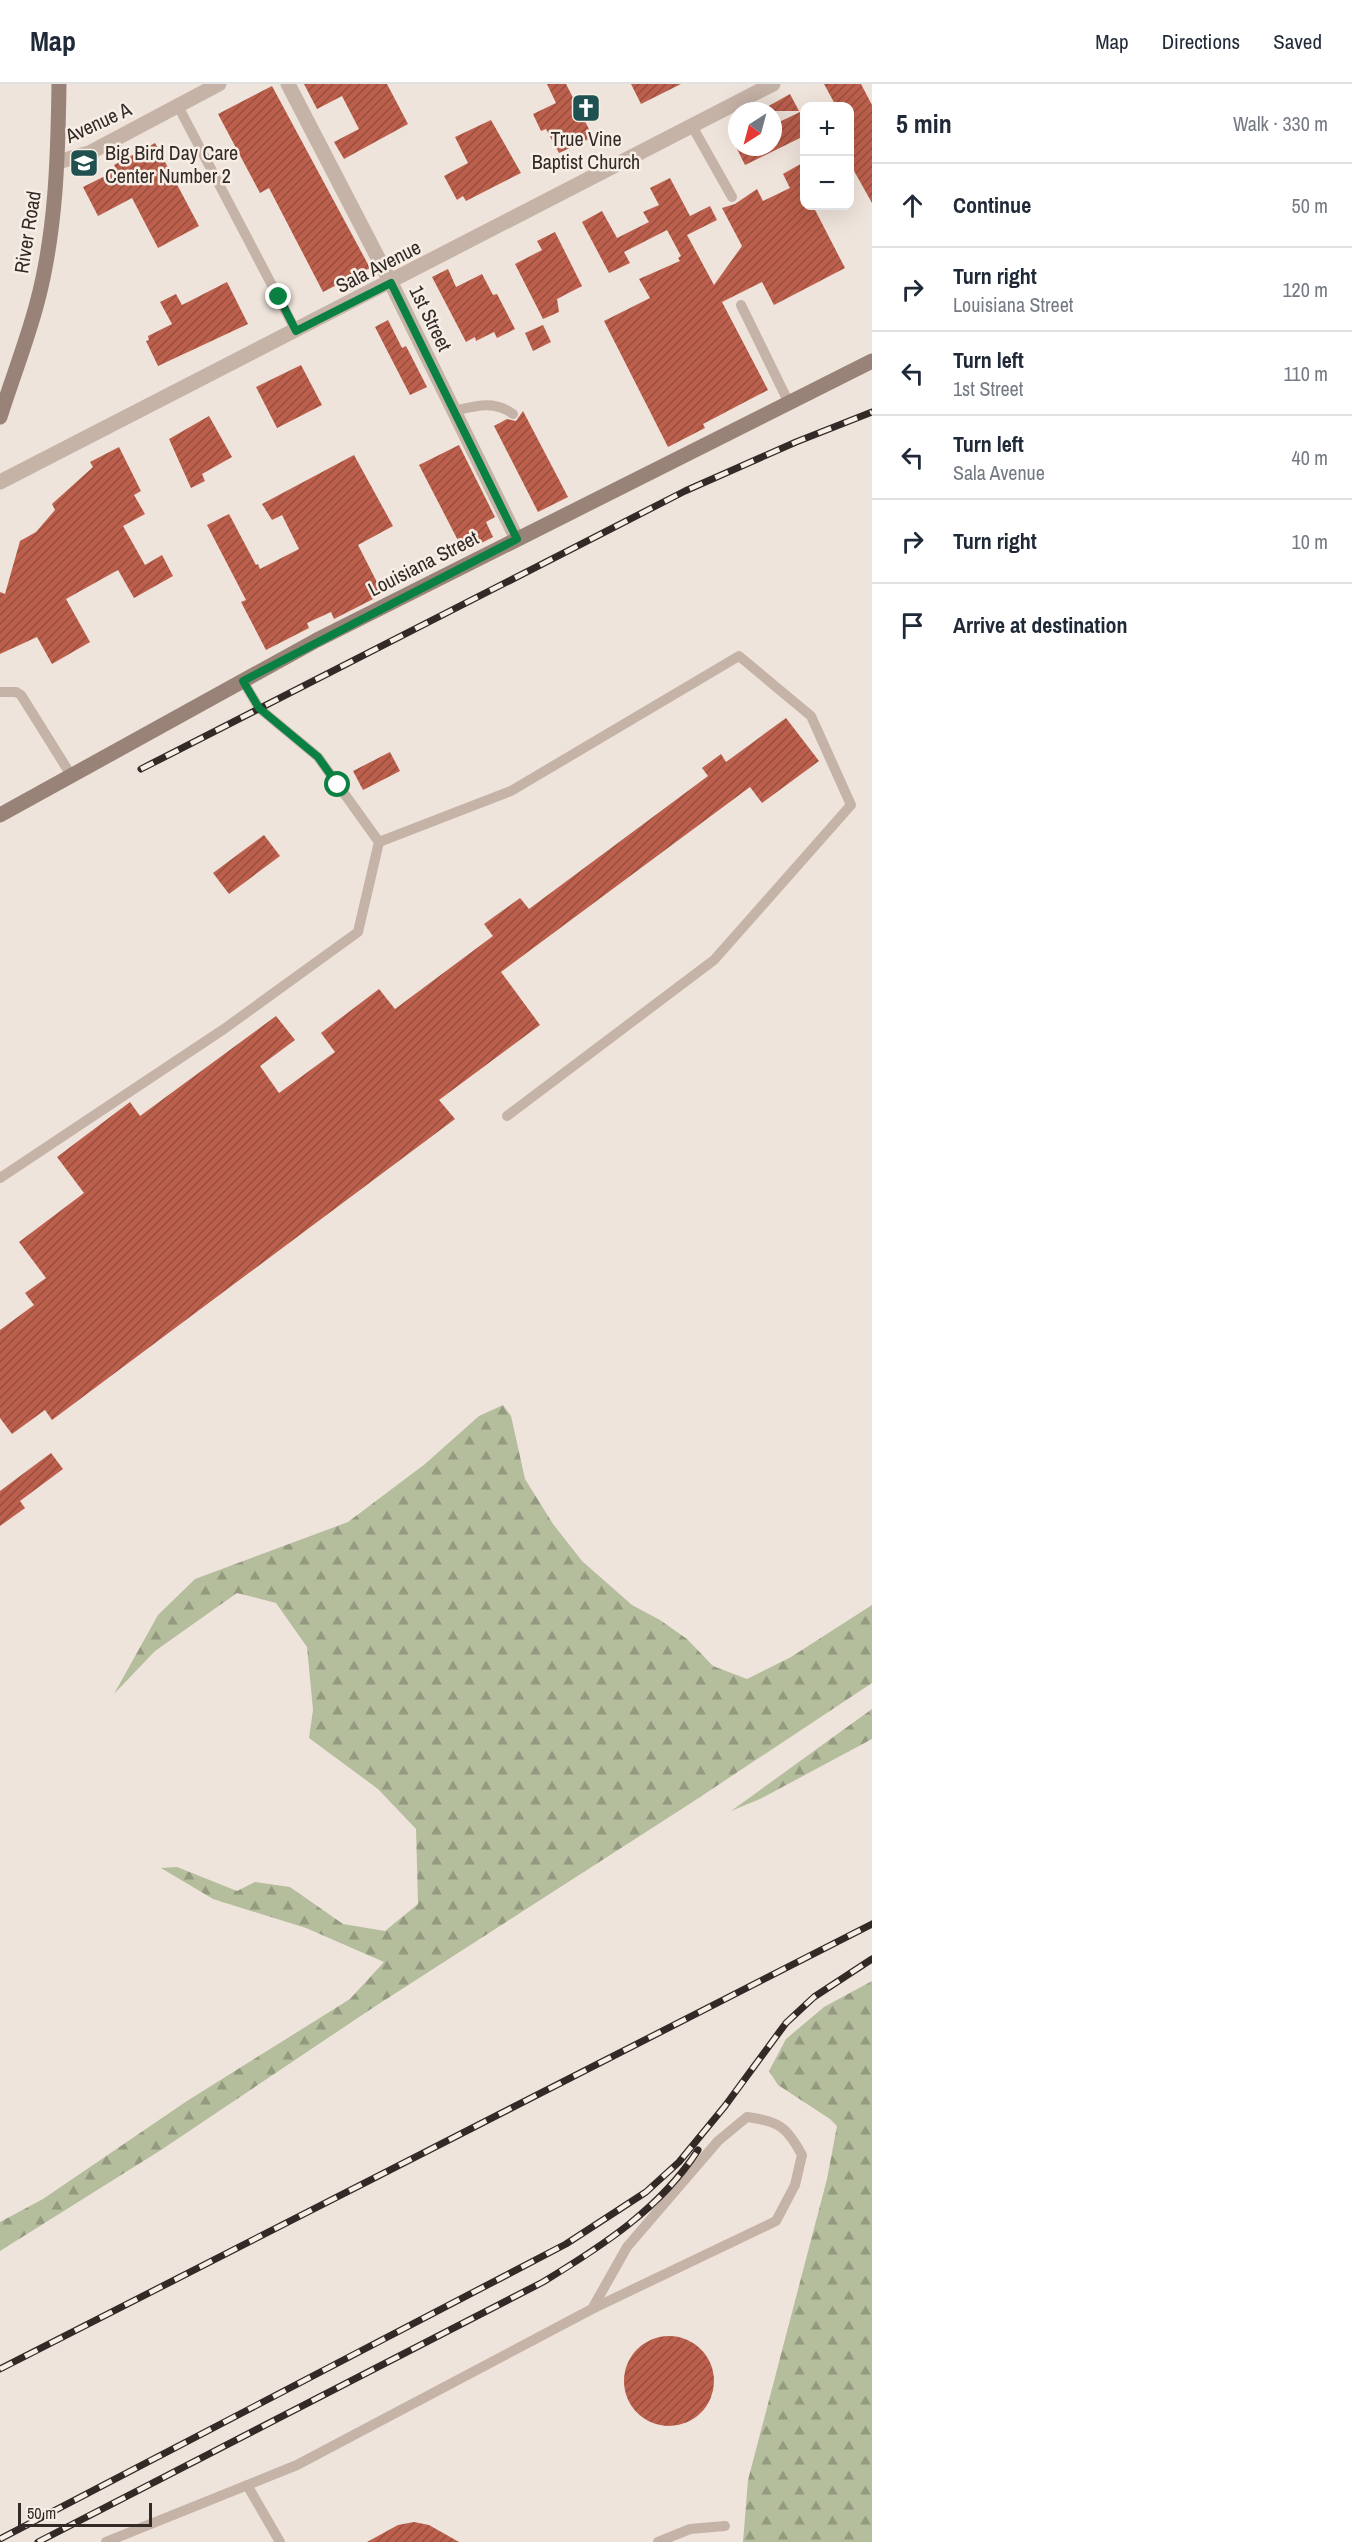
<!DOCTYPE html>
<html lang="en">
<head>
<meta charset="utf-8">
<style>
	:root { --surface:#fff; --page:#f6f6f7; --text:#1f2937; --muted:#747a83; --line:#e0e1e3 }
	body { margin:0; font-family:"Archivo Narrow",sans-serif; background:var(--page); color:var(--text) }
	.controls { position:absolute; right:18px; top:18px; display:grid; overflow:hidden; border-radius:12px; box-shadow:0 6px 24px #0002 }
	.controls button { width:54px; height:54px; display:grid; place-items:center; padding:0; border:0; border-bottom:2px solid var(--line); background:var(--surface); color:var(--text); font:30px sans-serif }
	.compass { position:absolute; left:728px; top:18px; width:54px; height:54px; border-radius:50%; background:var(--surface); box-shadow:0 6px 24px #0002; rotate:216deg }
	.scale { position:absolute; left:18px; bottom:15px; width:134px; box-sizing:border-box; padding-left:6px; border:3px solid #332a27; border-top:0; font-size:16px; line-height:21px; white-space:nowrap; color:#332a27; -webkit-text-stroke:4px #f7eee6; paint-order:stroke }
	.stop { position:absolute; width:18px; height:18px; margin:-14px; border:4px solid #0b8043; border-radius:50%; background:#fff }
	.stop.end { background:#0b8043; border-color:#fff; box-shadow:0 2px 6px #0008 }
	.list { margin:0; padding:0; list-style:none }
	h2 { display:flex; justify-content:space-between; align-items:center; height:78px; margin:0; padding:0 24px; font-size:26px }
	h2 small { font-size:20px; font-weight:400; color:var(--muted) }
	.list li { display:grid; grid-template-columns:39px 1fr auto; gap:18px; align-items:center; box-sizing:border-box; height:84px; padding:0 24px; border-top:2px solid var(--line) }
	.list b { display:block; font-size:22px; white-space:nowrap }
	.list p { margin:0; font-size:20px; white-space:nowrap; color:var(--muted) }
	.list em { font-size:20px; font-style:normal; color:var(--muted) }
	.icon { flex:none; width:33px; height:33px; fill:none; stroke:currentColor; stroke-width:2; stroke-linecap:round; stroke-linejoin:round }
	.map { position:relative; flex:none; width:872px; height:2458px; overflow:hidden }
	header { display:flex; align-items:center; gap:36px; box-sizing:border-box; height:84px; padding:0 30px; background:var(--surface); border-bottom:2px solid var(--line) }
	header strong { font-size:28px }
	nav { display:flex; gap:33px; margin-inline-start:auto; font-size:21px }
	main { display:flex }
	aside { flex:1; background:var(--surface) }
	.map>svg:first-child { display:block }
</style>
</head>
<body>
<header>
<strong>Map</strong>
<nav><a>Map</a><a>Directions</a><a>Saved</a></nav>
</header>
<main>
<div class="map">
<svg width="872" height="2458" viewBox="0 0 872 2458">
	<defs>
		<pattern id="forest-firs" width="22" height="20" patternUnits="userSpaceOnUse" patternTransform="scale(1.5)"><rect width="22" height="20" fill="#b4bd9c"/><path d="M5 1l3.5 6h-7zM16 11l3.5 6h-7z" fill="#939a7f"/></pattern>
		<pattern id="building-hatch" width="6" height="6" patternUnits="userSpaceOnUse" patternTransform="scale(1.5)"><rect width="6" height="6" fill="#bc5f4c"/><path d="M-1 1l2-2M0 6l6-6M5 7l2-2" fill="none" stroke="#994f3f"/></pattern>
	</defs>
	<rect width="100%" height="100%" fill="#efe4db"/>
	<g fill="url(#forest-firs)">
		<path d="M503,1321l8,11 14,63 28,45 29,37 50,44 28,15 27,19 26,27 34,13 44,-22 81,-52v78l-181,120 -320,206 -210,141 -161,101v-29l43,-23 144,-98 163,-102 34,-37 -78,-34 -93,-29 -52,-31 16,-1 60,24 18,-9 35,5 53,37 42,7 33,-27 -2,-75 -38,-40 -69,-51 4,-28 -6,-63 -31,-44 -39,-10 -82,58 -41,43 44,-79 37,-36 153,-57 77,-58 54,-48z"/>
		<path d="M872,1625v30l-112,60 -29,12z"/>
		<path d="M872,1897v561h-129l5,-62 79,-301 10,-53 -7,-7 -52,-34 -9,-14 17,-32 38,-32z"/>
	</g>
	<g fill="url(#building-hatch)">
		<path d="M304,0h83l21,40 -64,35 -10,-17 25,-13 -17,-33 -25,13z"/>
		<path d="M547,0h19l27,53 -34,16 -13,-24 -5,2 -8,-17 23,-11z"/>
		<path d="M631,0h50l-40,20z"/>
		<path d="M824,0h37l11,21v98l-23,-41v-56h-13z"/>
		<path d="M272,2l98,182 -47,24 -54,-104 -9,5 -42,-79z"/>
		<path d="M790,10l9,17h-39z"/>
		<path d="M800,28l4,9v15l-59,29 -9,-18h37v-22z"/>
		<path d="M491,36l30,53 -55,28 -3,-5 -6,4 -13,-24 24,-13 -13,-26z"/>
		<path d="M155,59l44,83 -41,22 -26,-50 -34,18 -15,-29 34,-17 -3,-5z"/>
		<path d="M804,78v44h9l32,62 -71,37 -12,-23 -40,20 46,88 -65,34 2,4 -37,19 -64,-126 46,-23 -11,-19 41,-18 -2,-3 3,-2 -14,-26 -43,22 6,11 -21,10 -27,-51 20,-11 15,27 32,-16 -6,-10 16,-7 -9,-17 20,-10 20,38 20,-10 7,14 -30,15 27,50 28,-39 -20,-38 13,-4 22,-15 6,12 27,-13 -7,-14z"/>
		<path d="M555,148l27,54 -25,13 2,13 -16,7 -28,-55 27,-14 -5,-9z"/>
		<path d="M448,185l8,18 26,-13 11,21 4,-1 18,35 -18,9 -3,-6 -18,9 -1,-4 -9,5 -34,-65z"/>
		<path d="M227,198l21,42 -90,42 -12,-25 3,-1 -1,-4 24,-12 -12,-22 16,-8 6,11z"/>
		<path d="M388,236l14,28 4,-2 21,41 -17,8 -35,-68z"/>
		<path d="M543,241l8,17 -18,9 -8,-18z"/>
		<path d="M301,281l21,40 -45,23 -21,-41z"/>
		<path d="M523,327l45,86 -30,15 -44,-86 13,-7 9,2z"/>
		<path d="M209,332l23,41 -30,17 3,7 -14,7 -22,-49z"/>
		<path d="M459,361l36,72 -9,5 7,15 -29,15 -45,-87z"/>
		<path d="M119,363l22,44 -7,4 11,19 -22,12 22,39 17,-10 11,21 -39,22 -16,-28 -52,29 24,43 -38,22 -15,-27 -37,17v-62l5,2 15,-53 16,-9 19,-22 -3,-6 41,-37 -3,-5z"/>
		<path d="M354,371l39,71 -35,19 25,49 -49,25 -3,-7 -24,11 2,5 -43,22 -25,-48 5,-2 -39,-75 22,-11 27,51 2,-1 2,5 39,-20 -17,-34 -10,5 -10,-16z"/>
		<path d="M786,634l33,43 -57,42 -12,-16 -249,185 39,53 -101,75 16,19 -403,301 -7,-10 -33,24 -12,-16v-88l34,-25 -9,-12 21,-15 -27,-36 65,-49 -27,-36 73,-55 10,14 136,-100 19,24 -35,26 19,27 56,-41 -14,-19 58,-44 16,20 98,-73 -9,-12 36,-26 9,11 179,-133 -6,-8 19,-14 5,8z"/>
		<path d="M390,668l10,19 -37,19 -10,-19z"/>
		<path d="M264,751l16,21 -51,38 -16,-21z"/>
		<path d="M51,1369l12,16 -43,32 5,7 -25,18v-35z"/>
		<circle cx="669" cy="2297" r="45"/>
		<path d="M414,2438l15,3 30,17h-92l31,-17z"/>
	</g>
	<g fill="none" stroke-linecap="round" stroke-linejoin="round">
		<g stroke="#c6b3a8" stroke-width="10">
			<path d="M178,22l118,225"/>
			<path d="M692,42l40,71"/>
			<path d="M741,221l48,98"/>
			<path d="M454,327c21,-5 40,-11 59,3"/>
			<path d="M243,597l16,27 59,49 61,85 132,-51 228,-135 72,60 40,89 -137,155 -207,156"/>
			<path d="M0,608h16l5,3 50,80"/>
			<path d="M0,1094l224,-149 134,-97 21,-90"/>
			<path d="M247,2401l33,57"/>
			<path d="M106,2458l191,-77 295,-156 184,-88 19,-36 7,-30c-15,-28 -23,-34 -55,-38l-29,24 -91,106 -35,62"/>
			<path d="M658,2458l32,-13 35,-3"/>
		</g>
		<g stroke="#c6b3a8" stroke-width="15">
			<path d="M288,0l103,199 126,256"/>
			<path d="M58,78l31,-9 130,-69"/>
			<path d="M0,398l773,-398"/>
		</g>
		<g stroke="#998379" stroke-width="15">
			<path d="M0,333c12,-38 27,-76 37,-114 19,-71 21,-146 22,-219"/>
			<path d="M0,731l317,-175 555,-279"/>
		</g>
		<g stroke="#332a27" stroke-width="7">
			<g id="rail">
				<path d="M141,685l544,-278 111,-49 76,-30"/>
				<path d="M0,2285l872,-445"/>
				<path d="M0,2455l566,-295 80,-52 33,-30 46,-56 61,-83 28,-26 58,-38"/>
				<path d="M38,2458l505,-260c59,-36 117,-73 155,-132"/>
			</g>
		</g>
		<use href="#rail" stroke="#f7eee6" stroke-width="4.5" stroke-dasharray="14" stroke-linecap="butt"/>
	</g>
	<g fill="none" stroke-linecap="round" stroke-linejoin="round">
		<path stroke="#0b8043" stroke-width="8" d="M279,213l17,34 95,-48 126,256 -274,142 16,27 59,49 20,28"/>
	</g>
	<defs>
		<g id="church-square" transform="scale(1.5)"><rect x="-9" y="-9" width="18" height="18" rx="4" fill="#205151" stroke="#f7eee6"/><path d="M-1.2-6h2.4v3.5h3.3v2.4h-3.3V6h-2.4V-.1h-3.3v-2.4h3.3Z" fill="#fff"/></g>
		<g id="school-square" transform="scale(1.5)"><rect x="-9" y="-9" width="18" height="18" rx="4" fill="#205151" stroke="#f7eee6"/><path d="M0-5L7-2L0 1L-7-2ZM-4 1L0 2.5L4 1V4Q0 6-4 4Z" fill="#fff"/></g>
	</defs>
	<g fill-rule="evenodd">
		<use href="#church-square" x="586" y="24"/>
		<use href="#school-square" x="84" y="79"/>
	</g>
	<g text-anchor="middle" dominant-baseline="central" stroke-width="5" stroke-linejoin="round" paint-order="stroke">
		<g font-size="20" fill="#332a27" stroke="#f7eee6">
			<text transform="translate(98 38) rotate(-25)">Avenue A</text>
			<text transform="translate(27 148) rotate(-81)">River Road</text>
			<text transform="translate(378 182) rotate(-27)">Sala Avenue</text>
			<text transform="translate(431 234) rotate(64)">1st Street</text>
			<text transform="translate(423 479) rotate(-27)">Louisiana Street</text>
		</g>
		<g font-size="20" fill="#332a27" stroke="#f7eee6">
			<text x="586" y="54">True Vine<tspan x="586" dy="23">Baptist Church</tspan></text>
			<text x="105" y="68" text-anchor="start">Big Bird Day Care<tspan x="105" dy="23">Center Number 2</tspan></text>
		</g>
	</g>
</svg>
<div class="controls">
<button>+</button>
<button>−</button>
</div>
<svg class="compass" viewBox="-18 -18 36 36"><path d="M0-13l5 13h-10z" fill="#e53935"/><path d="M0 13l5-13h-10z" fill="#747a83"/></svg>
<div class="scale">50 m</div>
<div class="stop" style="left:338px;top:701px"></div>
<div class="stop end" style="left:279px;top:213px"></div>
</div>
<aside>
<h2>5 min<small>Walk · 330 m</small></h2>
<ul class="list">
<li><svg class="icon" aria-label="ahead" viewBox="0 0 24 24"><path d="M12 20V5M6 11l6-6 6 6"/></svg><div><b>Continue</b></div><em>50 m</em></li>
<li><svg class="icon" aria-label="right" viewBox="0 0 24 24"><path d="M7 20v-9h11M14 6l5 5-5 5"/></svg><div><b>Turn right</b><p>Louisiana Street</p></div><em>120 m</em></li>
<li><svg class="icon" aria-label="left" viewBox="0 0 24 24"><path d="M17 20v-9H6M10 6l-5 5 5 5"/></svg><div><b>Turn left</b><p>1st Street</p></div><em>110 m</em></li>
<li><svg class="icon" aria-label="left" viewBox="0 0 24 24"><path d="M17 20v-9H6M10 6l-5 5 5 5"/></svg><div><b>Turn left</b><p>Sala Avenue</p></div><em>40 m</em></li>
<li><svg class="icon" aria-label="right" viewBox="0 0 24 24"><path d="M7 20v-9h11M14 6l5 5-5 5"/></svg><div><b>Turn right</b></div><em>10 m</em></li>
<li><svg class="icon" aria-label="arrive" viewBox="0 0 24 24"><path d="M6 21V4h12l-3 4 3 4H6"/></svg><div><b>Arrive at destination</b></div></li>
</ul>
</aside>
</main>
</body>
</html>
